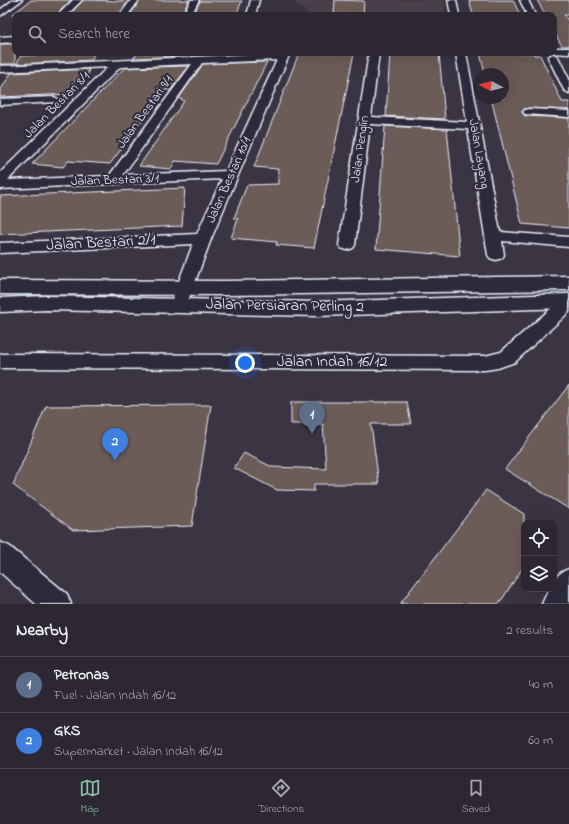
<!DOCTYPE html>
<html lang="en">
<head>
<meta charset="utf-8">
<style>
	:root { --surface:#2c2732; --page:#342f3a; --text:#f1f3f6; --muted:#a6a5ac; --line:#48444d; --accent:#8abfa5 }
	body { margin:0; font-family:"Indie Flower",sans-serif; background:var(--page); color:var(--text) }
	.controls { position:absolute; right:12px; bottom:12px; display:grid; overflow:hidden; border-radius:8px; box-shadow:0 4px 16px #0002 }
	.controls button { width:36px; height:36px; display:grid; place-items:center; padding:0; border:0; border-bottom:1px solid var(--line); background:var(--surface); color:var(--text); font:20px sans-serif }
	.compass { position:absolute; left:473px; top:68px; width:36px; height:36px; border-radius:50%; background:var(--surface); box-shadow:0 4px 16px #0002; rotate:277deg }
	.you { position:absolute; left:245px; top:363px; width:14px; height:14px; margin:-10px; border:3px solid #fff; border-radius:50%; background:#1a73e8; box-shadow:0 0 0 6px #1a73e833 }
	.badge { display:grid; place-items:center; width:26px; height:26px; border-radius:50%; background:var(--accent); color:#fff; font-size:13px; font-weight:700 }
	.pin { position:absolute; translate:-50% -33px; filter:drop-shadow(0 1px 2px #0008) }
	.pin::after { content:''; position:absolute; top:21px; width:14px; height:12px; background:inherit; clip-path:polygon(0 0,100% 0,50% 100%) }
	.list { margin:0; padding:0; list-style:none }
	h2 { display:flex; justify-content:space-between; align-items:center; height:52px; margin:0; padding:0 16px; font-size:17px }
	h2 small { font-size:13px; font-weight:400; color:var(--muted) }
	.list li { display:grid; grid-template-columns:26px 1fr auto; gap:12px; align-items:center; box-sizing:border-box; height:56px; padding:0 16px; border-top:1px solid var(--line) }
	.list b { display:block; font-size:15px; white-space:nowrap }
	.list p { margin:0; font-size:13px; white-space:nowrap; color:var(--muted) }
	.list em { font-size:13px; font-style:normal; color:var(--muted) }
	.icon { flex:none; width:22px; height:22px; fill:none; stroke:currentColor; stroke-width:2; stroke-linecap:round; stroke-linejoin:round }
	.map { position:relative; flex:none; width:569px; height:604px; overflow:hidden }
	.search { position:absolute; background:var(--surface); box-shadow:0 4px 16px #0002; left:12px; right:12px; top:12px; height:44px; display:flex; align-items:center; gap:10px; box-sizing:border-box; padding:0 14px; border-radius:8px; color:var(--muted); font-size:15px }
	.sheet { height:164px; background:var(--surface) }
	nav { display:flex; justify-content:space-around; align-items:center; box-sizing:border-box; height:56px; border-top:1px solid var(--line); background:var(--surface); font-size:11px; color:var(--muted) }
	nav a { display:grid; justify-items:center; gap:2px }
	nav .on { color:var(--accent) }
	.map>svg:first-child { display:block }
</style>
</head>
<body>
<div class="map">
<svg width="569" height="604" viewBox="0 0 569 604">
	<rect width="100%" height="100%" fill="#3b3443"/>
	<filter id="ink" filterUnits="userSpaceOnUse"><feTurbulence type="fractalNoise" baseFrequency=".025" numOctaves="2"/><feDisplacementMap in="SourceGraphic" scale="8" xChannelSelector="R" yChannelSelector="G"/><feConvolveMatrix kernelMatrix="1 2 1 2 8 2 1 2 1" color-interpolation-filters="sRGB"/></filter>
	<g filter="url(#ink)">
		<path fill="#4a404a" d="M293,0h151l2,15h-137z"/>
		<g fill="#6c5b59" stroke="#e8f1f8">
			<path d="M31,0h40l-15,15h-44z"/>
			<path d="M83,0l36,1 10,-1 -10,15h-50z"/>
			<path d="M140,0h49l-7,15h-52z"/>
			<path d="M335,0l29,1 -1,14 -29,-1z"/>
			<path d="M469,0h44l7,15h-47z"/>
			<path d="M537,0h32v15h-5l5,7v24h-7l-8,-14v-17h-9z"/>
			<path d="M200,1h42l-6,14h-43z"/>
			<rect x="0" y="44" width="15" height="20"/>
			<path d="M94,53l-2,7 -76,4 5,-8z"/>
			<path d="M139,53h109l-115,5z"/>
			<path d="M299,53h55l-40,195 -38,-3 1,-3 -46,-4 7,-19 -4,-1 13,-33 31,-1v-15l-24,-2z"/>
			<path d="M390,53h49l6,66 -59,-3z"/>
			<path d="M480,53h54v2h6l22,47h7v8l-40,-2 -5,1 -2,3 3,4 44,2v110l-47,-4 -31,-126h12v-24h-18z"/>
			<path d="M267,62l-51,102 -41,-3 -4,8 -32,-3 45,-65 -5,-3 24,-34z"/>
			<path d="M189,66l-19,25 -3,-2 -57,75 -42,-3 -5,6 -31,-3 92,-96z"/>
			<path d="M89,69l-2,9h-11l-5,16 -71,3v-6l11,-18z"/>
			<path d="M385,126l62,3 13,127 -84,-7z"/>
			<path d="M185,188l-3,38 -182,8v-38z"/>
			<path d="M569,385v124l-64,-40z"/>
			<path d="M291,402h116l4,22h-40l8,60h-65v7l-37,-1 -43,-22 10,-15 28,14 54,2 -3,-45h-32z"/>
			<path d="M211,405l-19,121 -119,4 -60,-45 33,-79z"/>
			<path d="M486,490l38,24v52l-25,38h-99z"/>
		</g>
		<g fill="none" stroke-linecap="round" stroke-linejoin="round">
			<g stroke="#e8f1f8" stroke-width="3">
				<g id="minor">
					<path d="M13,0h9l-22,16v-6z"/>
					<path d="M73,0h9l-15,15h-9z"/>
					<path d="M131,0h8l-11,15h-8z"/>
					<path d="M191,0h8l-8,15h-8z"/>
					<path d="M251,0h8l-4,15h-8z"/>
					<path d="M448,0h8l3,15h-8z"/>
					<path d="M520,0h8l7,15h-8z"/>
					<path d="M15,36v6l-15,1v-6z"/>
					<path d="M554,48h15v6l-18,-1h3z"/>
					<path d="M280,53h10l-79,186 -26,70 -6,2 -6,-2 -3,-4 23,-61 -193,9v-10l197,-9 25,-55 -222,10v-16l108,-106 -108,5v-6zM277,60l-51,111 -103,4 79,-112zM192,64l-83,112 -101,4 112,-113z"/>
					<path d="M369,53h10l-8,64 96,5 -11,-69h10l34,179 69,5v10l-67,-6 2,14 -2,3 -6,2 -6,-2 -2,-3 -20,-126 -98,-5 -15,121 -2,3 -6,2 -6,-2 -2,-3z"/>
					<path d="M553,54l5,3 11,22v14l-5,-3 -16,-33z"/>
					<path d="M54,97l6,3 -2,2 -58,3v-6z"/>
					<path d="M529,109l40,2v6l-44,-3 -2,-2 2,-2z"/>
					<path d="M569,296v16l-54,50 -17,6 -13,2 -485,-2v-14l485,2 16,-4 62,-54z"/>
					<path d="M0,542l9,4 58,48 4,10h-35l-36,-32z"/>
					<path d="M569,569v35h-27l7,-15h5c0,-12 4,-16 15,-20z"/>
				</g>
			</g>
			<g stroke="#e8f1f8" stroke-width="3">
				<g id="major">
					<path d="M569,276v14l-344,5 -225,-1v-14l225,1z"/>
					<path d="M569,294v14l-253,8 -270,-6 -46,2v-14l46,-2 270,6z"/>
				</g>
			</g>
			<use href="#minor" fill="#2f2a3d" fill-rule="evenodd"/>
			<use href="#major" fill="#2f2a3d" fill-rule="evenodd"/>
		</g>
	</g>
	<g text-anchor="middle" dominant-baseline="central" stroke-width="4" stroke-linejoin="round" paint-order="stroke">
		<g font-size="13" fill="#e8f1f8" stroke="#2f2a3d">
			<text transform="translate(57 105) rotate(-45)">Jalan Bestari 8/1</text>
			<text transform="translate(145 112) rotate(-54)">Jalan Bestari 9/1</text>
			<text transform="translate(360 149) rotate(-82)">Jalan Penglin</text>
			<text transform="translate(479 154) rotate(80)">Jalan Layang</text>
			<text transform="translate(115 180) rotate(-2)">Jalan Bestari 3/1</text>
			<text transform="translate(229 180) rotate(-66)">Jalan Bestari 10/1</text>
		</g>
		<g font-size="16" fill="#e8f1f8" stroke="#2f2a3d">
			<text transform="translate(101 243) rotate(-3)">Jalan Bestari 2/1</text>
			<text transform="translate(285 306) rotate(1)">Jalan Persiaran Perling 2</text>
			<text x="332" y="362">Jalan Indah 16/12</text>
		</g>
	</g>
</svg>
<div class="controls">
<button><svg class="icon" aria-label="locate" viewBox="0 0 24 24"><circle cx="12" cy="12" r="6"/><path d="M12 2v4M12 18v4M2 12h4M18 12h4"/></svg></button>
<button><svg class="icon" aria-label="layers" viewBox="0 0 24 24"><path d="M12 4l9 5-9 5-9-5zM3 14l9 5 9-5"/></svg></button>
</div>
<svg class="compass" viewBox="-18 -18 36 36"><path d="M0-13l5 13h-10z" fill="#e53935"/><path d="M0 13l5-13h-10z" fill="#a6a5ac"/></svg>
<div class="you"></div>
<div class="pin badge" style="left:312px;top:434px;background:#5c6f8a">1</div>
<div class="pin badge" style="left:115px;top:461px;background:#3f7fe0">2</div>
<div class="search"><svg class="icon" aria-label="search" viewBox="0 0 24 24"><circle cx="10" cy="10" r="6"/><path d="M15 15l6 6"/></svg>Search here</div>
</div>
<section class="sheet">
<h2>Nearby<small>2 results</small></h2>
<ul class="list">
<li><span class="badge" style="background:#5c6f8a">1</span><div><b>Petronas</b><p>Fuel · Jalan Indah 16/12</p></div><em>40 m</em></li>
<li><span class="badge" style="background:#3f7fe0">2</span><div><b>GKS</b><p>Supermarket · Jalan Indah 16/12</p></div><em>60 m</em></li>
</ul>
</section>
<nav>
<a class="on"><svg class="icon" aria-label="map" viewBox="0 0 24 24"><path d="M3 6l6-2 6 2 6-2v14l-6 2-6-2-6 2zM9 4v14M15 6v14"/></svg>Map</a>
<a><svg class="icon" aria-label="directions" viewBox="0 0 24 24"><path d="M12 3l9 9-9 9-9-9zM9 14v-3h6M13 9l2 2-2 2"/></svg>Directions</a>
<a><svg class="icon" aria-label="saved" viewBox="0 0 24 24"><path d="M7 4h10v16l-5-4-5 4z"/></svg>Saved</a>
</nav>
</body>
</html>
